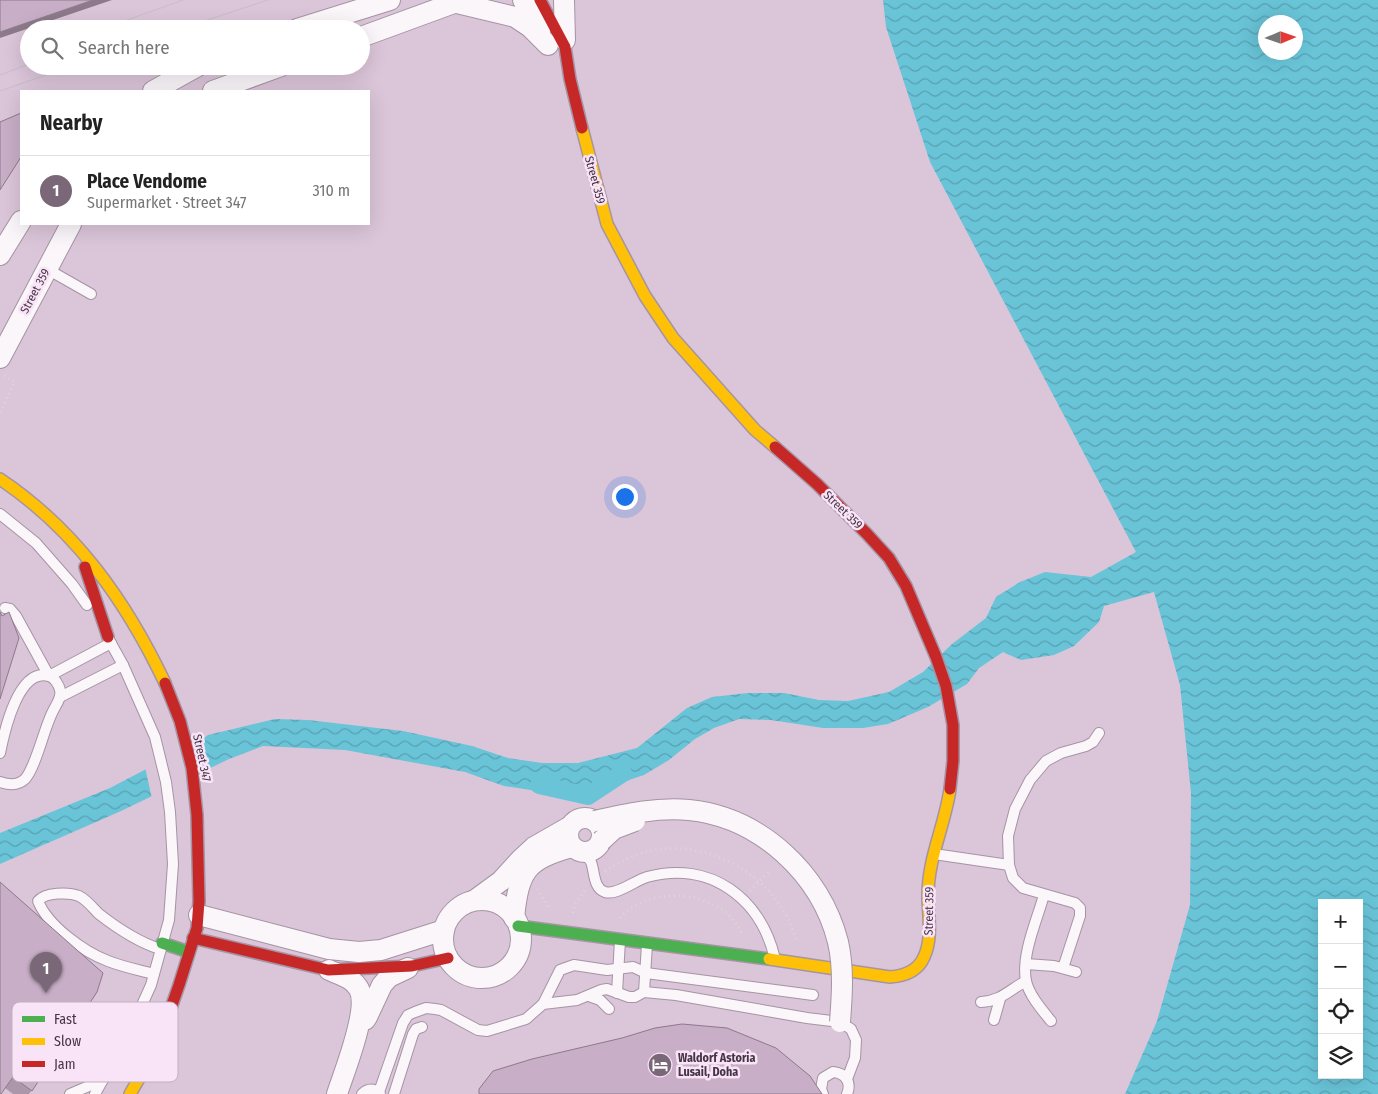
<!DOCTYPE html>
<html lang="en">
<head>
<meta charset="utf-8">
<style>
	:root { --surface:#fff; --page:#f2f2f2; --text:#222; --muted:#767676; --line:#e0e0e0; --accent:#7a6778 }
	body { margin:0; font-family:"Fira Sans Condensed",sans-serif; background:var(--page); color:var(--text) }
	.controls { position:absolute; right:15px; bottom:15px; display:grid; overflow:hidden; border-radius:0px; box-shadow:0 5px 20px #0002 }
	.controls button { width:45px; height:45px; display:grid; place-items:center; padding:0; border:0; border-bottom:1px solid var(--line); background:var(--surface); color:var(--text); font:25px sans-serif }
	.compass { position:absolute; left:1258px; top:15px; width:45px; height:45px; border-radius:50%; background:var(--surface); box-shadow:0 5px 20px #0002; rotate:88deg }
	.you { position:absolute; left:624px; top:496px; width:18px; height:18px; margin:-12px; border:4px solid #fff; border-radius:50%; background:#1a73e8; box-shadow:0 0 0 8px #1a73e833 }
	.badge { display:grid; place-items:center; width:32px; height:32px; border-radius:50%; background:var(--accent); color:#fff; font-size:16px; font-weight:700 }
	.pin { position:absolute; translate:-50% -41px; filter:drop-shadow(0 1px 2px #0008) }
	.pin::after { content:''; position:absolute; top:26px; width:18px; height:15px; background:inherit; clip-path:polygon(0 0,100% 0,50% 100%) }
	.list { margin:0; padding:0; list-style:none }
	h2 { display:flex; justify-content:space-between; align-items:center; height:65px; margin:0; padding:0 20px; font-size:21px }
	h2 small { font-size:16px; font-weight:400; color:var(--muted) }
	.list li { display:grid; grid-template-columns:32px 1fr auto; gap:15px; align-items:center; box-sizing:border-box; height:70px; padding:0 20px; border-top:1px solid var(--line) }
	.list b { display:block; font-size:19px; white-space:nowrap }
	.list p { margin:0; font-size:16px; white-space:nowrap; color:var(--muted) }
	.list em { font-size:16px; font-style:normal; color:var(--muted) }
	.icon { flex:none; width:28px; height:28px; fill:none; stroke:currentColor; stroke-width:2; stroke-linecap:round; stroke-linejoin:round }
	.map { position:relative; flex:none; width:1378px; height:1094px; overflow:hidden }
	.search { position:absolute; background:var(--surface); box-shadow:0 5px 20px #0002; left:20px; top:20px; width:350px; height:55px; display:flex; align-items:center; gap:12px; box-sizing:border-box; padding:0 18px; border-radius:28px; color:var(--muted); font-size:19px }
	.panel { position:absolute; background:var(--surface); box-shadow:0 5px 20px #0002; left:20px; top:90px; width:350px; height:135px; border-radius:0px }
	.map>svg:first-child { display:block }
</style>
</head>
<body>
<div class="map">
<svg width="1378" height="1094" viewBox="0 0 1378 1094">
	<defs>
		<pattern id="water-waves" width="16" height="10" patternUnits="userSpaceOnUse" patternTransform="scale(1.25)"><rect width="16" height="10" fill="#69c4d8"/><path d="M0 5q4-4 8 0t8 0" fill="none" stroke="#58a0b1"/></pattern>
	</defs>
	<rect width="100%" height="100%" fill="#dbc5d9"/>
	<path fill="url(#water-waves)" fill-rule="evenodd" d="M883,0h495v1094h-253l32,-73 33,-116 1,-112 -11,-108 -26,-93 -50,14 -5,16 -25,24 -20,9 -33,5 -18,-8 -24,16 -12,16 -39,23 -40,17 -25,4h-40l-52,-8 -32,-1 -25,9 -19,11 -26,21 -25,15 -27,9 -69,7h-11l-33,-5 -39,-14 -120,-22 -82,-4 -34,13 -108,52 -121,53v-31l110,-45 90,-47 8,-6 67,-16 33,1 95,11 69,15 36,12 34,5h36l59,-15 50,-40 25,-11 36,-4h36l35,7 29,1 41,-9 34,-20 29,-28 34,-26 10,-21 24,-15 25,-10 46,5 45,-25 -206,-390 -44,-135zM1266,22h30v30h-30zM1322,903h37v172h-37z"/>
	<path fill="#dbc5d9" d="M196,740l8,33 -52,26 -7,-32z"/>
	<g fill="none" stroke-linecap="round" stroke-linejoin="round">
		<path stroke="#69c4d8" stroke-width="18" d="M539,785l49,11 35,-23"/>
		<g stroke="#a594a4" stroke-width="12">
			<g id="lane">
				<path d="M47,269l44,25"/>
				<path d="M0,514l36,29 36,41 15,21"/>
				<path d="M5,608l5,1 6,7 33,60 62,-33"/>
				<path d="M60,697l63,-32"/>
				<path d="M0,753c4,-20 18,-86 49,-77 5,1 10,9 11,14 2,7 -4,15 -7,21 -9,17 -17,56 -28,68 -7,7 -16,6 -25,3"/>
				<path d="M585,853c2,3 4,6 6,9 4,10 2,26 14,30 11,4 31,-12 42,-15 63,-17 114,21 128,82"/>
				<path d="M934,854l75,11"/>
				<path d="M1044,895c-7,25 -23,60 -18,86 3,14 16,29 25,40"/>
				<path d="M1026,964l28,2 22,6"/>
				<path d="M1063,968l17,-52v-8l-5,-5 -52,-15 -10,-10 -4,-13 -1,-29 7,-27 15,-29 16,-19 15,-8 25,-7 7,-4 6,-9"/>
				<path d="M154,974c-15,-4 -31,-7 -46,-13 -24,-9 -60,-35 -70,-60 7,-9 31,-9 41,-5 8,4 14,12 20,18 18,14 39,28 61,35"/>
				<path d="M644,992l32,3 131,23 33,4 11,7 5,11 -1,18 -8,21"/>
				<path d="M617,993l3,-53"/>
				<path d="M589,996l11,4 9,9"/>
				<path d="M981,1002c20,-1 28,-12 45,-21"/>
				<path d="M543,1004l17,-34 14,-5 33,5 26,-3 13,6 167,22"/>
				<path d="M994,1020l6,-21"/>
				<path d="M379,1092l24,-69 5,-8 7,-3 11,-4 9,1 6,1 37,20 9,1 39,-12 17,-15 34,-4 24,-10 6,-1 22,8h6l9,-5 3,-48"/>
				<path d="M70,1094l33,-14"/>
				<path d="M95,1094l37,-67 19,-42 18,-65 4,-56 -3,-52 -4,-30 -11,-45 -32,-72 -15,-27"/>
				<path d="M362,1094c6,-6 13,-6 18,0"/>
				<path d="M394,1094l19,-60 3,-5 6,-2"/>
				<path d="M823,1094l-2,-5 2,-11 10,-6c12,1 19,10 14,22"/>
			</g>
		</g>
		<g stroke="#a594a4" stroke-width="22">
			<g id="street">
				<path d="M523,0l17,31"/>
				<path d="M564,0l1,40"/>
				<path d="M457,3l58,14 15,10 18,18"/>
				<path d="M297,29l93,-29"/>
				<path d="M361,37l101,-37"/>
				<path d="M153,91l45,-25"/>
				<path d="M213,91l68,-25"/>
				<path d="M0,255l21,-34"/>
				<path d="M0,358l71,-134"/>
				<circle cx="585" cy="835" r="17"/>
				<path d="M475,900l26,-19 20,-22 13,-12 35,-20"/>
				<circle cx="482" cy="939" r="39"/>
				<path d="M199,915l130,34 30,3 22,-2 63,-20"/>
				<path d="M514,918c5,-48 12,-58 58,-71"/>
				<path d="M329,970c11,5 24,8 30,19 11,20 -15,83 -22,105"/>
				<path d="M365,1020l2,-3 15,-32 7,-8 19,-9"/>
			</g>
		</g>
		<g stroke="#a594a4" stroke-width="14">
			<g id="fast">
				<path d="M518,926l251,33"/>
				<path d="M162,943l27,9"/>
			</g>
		</g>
		<g stroke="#a594a4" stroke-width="14">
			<g id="slow">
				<path d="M582,128l25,96 38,72 28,42 82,92 20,17"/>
				<path d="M0,479c76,51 126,122 165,204"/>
				<path d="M769,959l121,18c14,-1 28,-6 34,-20 9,-19 4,-42 4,-62 0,-37 17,-70 22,-106"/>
				<path d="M130,1094l18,-31 17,-38"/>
			</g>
		</g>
		<g stroke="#a594a4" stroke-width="14">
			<g id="jam">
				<path d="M540,0l25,47 5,32 12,49"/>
				<path d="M775,447l42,37 50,50 22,24 17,28 30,71 10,29 7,39v36l-3,28"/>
				<path d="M85,567l23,70"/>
				<path d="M165,683l15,38 12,47 5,47 2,86 -2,27 -18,57 -14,40"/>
				<path d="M193,938l135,32 84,-4 36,-8"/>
			</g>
		</g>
		<g stroke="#ddd5dc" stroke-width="3" stroke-dasharray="1 4" stroke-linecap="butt">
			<path d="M0,412l15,-30 -11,-7"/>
			<path d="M605,871c10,-6 20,-12 31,-16 64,-24 145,20 160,87"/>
			<path d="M537,889l13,20"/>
			<path d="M750,891l21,-21"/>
			<path d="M573,913l2,-10 11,-14"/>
			<path d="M620,918c25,-28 75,-29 104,-7 8,6 14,15 19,24"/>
		</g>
		<use href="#lane" stroke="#faf6f9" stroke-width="10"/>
		<use href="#street" stroke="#faf6f9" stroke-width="20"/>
		<use href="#fast" stroke="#4caf50" stroke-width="11"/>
		<use href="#slow" stroke="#ffc107" stroke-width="11"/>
		<use href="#jam" stroke="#c62828" stroke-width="11"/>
		<g stroke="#c5bfc5" stroke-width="1">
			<path d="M102,29l81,-29"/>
			<path d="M180,29l88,-29"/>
			<path d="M0,75l29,-11"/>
			<path d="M0,91l72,-25"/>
		</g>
		<g stroke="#a594a4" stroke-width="22" stroke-linecap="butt">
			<g id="street-bridge">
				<path d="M595,821c31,-7 62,-14 94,-11 71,7 132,64 149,132 6,26 4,54 2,80"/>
				<path d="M601,841l13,-12 21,-8"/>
			</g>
		</g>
		<use href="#street-bridge" stroke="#faf6f9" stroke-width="20"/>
	</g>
	<path fill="#ac96aa" d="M0,882l97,110 -68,102h-16l-8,-6z"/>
	<path fill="#8c7a8b" d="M93,0h19l-112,38v-6z"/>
	<g fill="#c8aec6" stroke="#8c7a8b">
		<path d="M0,0h93l-93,32z"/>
		<path d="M21,113v44l-21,33v-68z"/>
		<path d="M0,612l2,4 7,-4 10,26 -19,61z"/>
		<path d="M0,882l103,91 -6,19 -65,99 -19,-14 -12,17h-1z"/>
		<path d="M682,1024l45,4 49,20 34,28 12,18h-343v-5l14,-18 39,-12 90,-21 33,-10z"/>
	</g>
	<defs>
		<g id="hotel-disc" transform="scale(1.25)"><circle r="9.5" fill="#7a6778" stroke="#f9e4f7"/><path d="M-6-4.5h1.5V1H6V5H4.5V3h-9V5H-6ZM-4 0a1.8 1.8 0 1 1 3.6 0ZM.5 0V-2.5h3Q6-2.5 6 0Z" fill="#fff"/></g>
	</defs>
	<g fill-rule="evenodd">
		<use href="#hotel-disc" x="660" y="1065"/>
	</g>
	<g text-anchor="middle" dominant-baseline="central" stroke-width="5" stroke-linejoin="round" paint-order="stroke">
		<g font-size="12" fill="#453544" stroke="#f9e4f7">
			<text transform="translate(595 180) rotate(75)">Street 359</text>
			<text transform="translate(35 291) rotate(-62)">Street 359</text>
			<text transform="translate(843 510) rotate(44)">Street 359</text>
			<text transform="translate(202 758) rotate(78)">Street 347</text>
			<text transform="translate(929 911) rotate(-89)">Street 359</text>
		</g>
		<g font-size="12" font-weight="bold" fill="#453544" stroke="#f9e4f7" text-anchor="start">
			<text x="678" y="1058">Waldorf Astoria<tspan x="678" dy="14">Lusail, Doha</tspan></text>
		</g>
	</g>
	<rect x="12" y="1002" width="166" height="80" rx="8" fill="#f9e4f7" stroke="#c3b0c1" stroke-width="1"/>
	<rect x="22" y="1016" width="23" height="6" fill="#4caf50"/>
	<rect x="22" y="1038" width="23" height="7" fill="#ffc107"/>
	<rect x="22" y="1061" width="23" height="6" fill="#c62828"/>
	<g font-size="14" fill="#453544">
		<text x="54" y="1024">Fast</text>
		<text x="54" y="1046">Slow</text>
		<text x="54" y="1069">Jam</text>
	</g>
</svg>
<div class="controls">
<button>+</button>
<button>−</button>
<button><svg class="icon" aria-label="locate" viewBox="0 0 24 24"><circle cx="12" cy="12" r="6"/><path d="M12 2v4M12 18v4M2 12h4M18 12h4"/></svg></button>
<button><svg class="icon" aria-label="layers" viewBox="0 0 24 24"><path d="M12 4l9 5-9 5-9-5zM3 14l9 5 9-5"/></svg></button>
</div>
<svg class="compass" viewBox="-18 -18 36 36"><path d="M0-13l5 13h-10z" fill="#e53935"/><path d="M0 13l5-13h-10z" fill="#767676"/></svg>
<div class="you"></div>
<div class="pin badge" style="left:46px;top:993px">1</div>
<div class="search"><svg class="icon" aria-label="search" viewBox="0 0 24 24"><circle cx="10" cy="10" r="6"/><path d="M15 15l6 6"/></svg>Search here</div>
<section class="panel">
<h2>Nearby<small></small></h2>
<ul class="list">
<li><span class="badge">1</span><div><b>Place Vendome</b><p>Supermarket · Street 347</p></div><em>310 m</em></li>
</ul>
</section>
</div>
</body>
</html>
